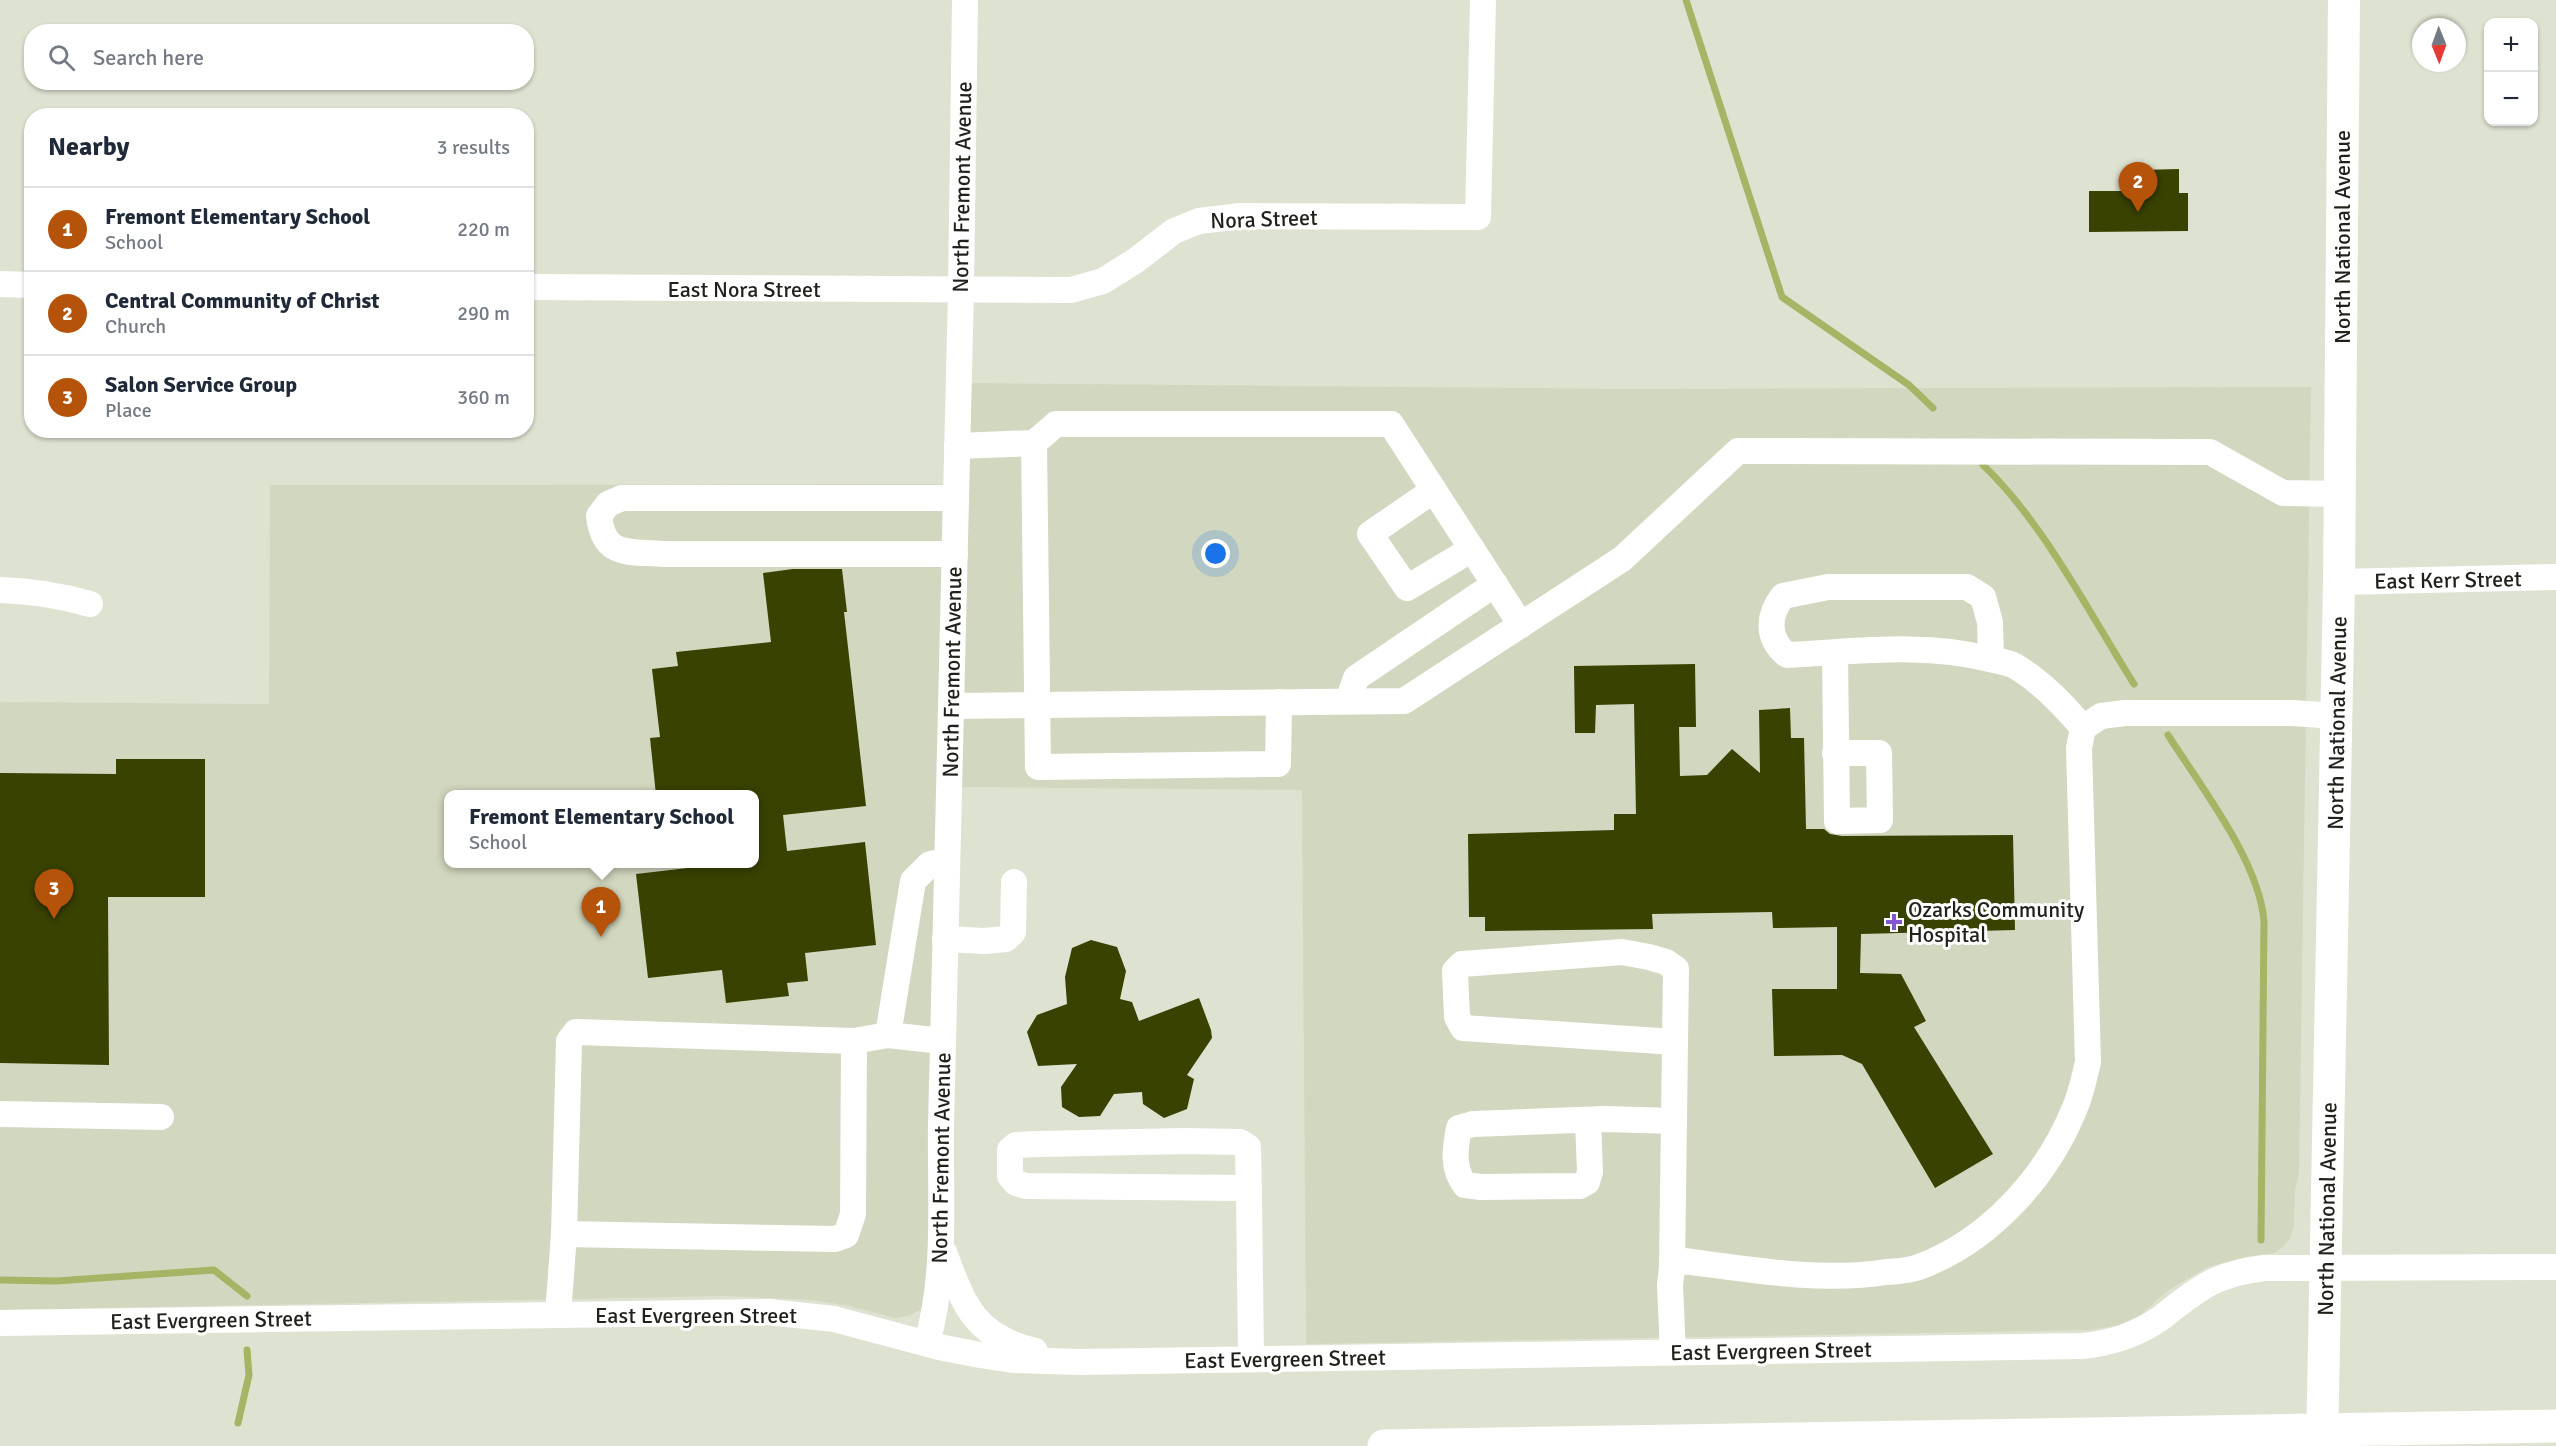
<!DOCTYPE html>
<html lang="en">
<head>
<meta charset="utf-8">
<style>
	:root { --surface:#fff; --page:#f6f6f7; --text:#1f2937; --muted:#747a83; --line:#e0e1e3; --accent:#b45309 }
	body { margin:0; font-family:Signika,sans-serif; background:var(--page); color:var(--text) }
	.controls { position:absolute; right:18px; top:18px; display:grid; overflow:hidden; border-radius:12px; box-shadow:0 2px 4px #0004 }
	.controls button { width:54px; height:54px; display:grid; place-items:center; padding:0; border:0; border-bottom:2px solid var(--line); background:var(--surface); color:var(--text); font:30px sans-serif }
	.compass { position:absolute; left:2412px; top:18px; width:54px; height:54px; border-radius:50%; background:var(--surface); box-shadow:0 2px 4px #0004; rotate:179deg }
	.you { position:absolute; left:1216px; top:554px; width:21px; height:21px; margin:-15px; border:4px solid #fff; border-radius:50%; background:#1a73e8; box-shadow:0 0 0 9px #1a73e833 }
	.badge { display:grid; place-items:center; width:39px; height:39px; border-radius:50%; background:var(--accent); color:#fff; font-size:20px; font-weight:700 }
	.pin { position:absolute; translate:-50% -50px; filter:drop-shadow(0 2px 3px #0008) }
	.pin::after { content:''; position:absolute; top:32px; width:21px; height:18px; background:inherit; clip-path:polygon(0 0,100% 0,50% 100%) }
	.popup { position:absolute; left:444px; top:790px; width:315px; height:78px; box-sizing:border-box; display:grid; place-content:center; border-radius:12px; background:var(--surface); filter:drop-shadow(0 2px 4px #0005); font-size:20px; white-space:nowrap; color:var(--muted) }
	.popup b { font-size:22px; color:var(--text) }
	.popup::after { content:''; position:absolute; left:50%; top:100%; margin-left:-12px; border:12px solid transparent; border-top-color:var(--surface) }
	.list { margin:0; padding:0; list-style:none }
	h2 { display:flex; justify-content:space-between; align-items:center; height:78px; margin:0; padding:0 24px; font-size:26px }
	h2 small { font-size:20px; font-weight:400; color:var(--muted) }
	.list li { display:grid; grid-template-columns:39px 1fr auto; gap:18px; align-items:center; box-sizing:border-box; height:84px; padding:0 24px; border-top:2px solid var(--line) }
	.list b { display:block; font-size:22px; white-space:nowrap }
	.list p { margin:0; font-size:20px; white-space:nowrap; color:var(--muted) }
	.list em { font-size:20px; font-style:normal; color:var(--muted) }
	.icon { flex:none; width:33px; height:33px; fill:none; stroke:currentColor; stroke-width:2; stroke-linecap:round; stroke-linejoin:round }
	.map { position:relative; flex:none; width:2556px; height:1446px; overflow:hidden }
	.search { position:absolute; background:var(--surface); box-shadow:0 2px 4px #0004; left:24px; top:24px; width:510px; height:66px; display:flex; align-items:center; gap:15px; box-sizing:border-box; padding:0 21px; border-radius:24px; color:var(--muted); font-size:22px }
	.panel { position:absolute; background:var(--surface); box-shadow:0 2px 4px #0004; left:24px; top:108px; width:510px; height:330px; border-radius:24px }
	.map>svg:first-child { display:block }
</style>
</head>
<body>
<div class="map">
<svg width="2556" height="1446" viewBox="0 0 2556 1446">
	<rect width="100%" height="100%" fill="#dee2d1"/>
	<g fill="#d2d7bf" fill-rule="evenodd">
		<path d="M966,383l664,6 681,-2 -12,786 -4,16 -1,37 -4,12 -7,9 -9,6 -29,4 -37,10 -38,22 -30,26 -21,10 -29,5 -784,14 -4,-554 -342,-3z"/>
		<path d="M943,484l-14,730 4,71 -4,15 -9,10 -12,6 -13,2 -45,-12 -37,-6 -86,-4 -727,14v-608l269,2 1,-219zM448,794h306v70h-306z"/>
	</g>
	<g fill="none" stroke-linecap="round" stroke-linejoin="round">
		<g stroke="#a6b465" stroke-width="7">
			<path d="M1686,0l96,297 127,88 24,23"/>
			<path d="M1983,465c60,57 107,149 151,219"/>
			<path d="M2168,735c33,52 91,126 96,186l-3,319"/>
			<path d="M0,1280l56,1 158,-11 33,26"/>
			<path d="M238,1423l11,-48 -2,-25"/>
		</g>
	</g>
	<g fill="#394200">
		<path d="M2179,169v24h9v38l-99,1v-41h52v-21z"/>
		<path d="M793,569h49l5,43h-3l22,194 -83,9 4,36 78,-9 11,103 -71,8 3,28 -21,2 2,13 -63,7 -4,-33 -74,8 -12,-104 69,-8v-2h49v-69h-98l-6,-57 10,-1 -8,-68 26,-3 -2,-14 95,-10 -8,-69z"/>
		<path d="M1695,664l1,63h-17l1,49 27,-1 25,-26 28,24 -1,-63 31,-2 1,30h13l2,91h18l6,5 12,2 171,-1 2,95 -154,4 -1,39 41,1 25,47 -12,6 79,127 -58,34 -73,-124 -20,-9 -68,1 -2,-67h65v-62l-64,1 -1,-16 -120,2 1,15 -168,2v-14h-16l-1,-83 146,-4v-16h22l-2,-110 -38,1 -1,28h-20l-1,-67z"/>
		<path d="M116,759h89v138h-97l1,168 -109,-2v-290l116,1z"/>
		<path d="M1091,940l26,7 9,24 -6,28 12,3 7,19 60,-23 12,32 1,8 -25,37 7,4 -7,30 -23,9 -21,-14 -1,-12 -28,2 -14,22 -21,1 -17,-10 -1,-20 16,-23 -39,2 -11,-34 10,-17 30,-11 -2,-27 7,-29z"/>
	</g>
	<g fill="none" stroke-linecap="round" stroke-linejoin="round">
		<g stroke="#fff" stroke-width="26">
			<path d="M0,284l32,1"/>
			<path d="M526,287l545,3 32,-9 32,-20 39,-30 25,-10 41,-5 238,1 5,-217"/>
			<path d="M1034,443l4,324 240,-3 1,-62"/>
			<path d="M957,446l77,-3 22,-19h335l130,201"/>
			<path d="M1434,490l-64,44 37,54 65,-39"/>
			<path d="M955,554h-292c-35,-3 -59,4 -64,-38l9,-12 14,-6h334"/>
			<path d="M2339,582l217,-5"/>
			<path d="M0,590c32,1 59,5 90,14"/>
			<path d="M1835,653l2,168 43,-1 -1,-67h-44"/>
			<path d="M1991,659l-1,-37 -7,-25 -16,-10h-139l-45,9c-15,19 -17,42 4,59 66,-3 137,-13 202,4 8,2 19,3 26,7 27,16 48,38 68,62"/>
			<path d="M1348,701l8,-23 139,-94"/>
			<path d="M951,706l453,-5 218,-142 116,-108 472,1 73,41 57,1"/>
			<path d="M945,939l40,2 21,-2 7,-7 1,-50"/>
			<path d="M888,1035l25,-154 17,-17 17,-3"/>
			<path d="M0,1114l161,3"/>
			<path d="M1588,1120l2,52 -3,10 -7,4 -99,1 -16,-2c-13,-17 -10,-36 -6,-57l14,-4 131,-5 70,2"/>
			<path d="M1249,1194l-1,-47 -8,-5 -55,-1 -147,3 -22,1 -6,5v26l6,7 10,3 218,2 5,6 2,165"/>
			<path d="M564,1234l5,-193 7,-9 278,9"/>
			<path d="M944,1252c20,54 31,85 91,99"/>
			<path d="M1672,1267l4,-298 -10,-7 -17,-5 -27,-5 -160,12 -7,7 2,46 6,11 212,14"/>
			<path d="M558,1315l6,-81 271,5 11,-4 7,-21 1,-173 34,-6 54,6"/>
			<path d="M0,1323l769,-11 65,7 105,28 41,8 33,5 66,2 1004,-16c29,-3 54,-11 78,-28 17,-13 34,-28 53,-37 16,-7 33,-11 50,-13l292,-1"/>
			<path d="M927,1343c20,-71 13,-144 14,-217l20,-836 4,-290"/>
			<path d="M1673,1352l-3,-67 2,-18 12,-6c67,9 137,21 203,11 10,-1 22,-1 32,-5 70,-26 127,-89 155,-157 7,-15 10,-32 14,-48l-9,-314 4,-20 18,-12 24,-3h167l45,3"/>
		</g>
		<path stroke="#fff" stroke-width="32" d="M2322,1446l17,-864 5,-582"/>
		<path stroke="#fff" stroke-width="33" d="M1384,1446l1172,-20"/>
	</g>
	<path fill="#8457d1" stroke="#fff" stroke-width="2" d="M1891 913h6v6h6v6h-6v6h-6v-6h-6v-6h6z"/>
	<g text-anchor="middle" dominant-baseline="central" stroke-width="6" stroke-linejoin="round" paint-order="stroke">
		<g font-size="22" fill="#1f211a" stroke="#fff">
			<text transform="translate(962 187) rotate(-89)">North Fremont Avenue</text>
			<text transform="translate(1264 219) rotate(-2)">Nora Street</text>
			<text transform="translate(2342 237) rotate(-90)">North National Avenue</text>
			<text x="744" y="289">East Nora Street</text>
			<text transform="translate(2448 580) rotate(-1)">East Kerr Street</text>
			<text transform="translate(952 672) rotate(-89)">North Fremont Avenue</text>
			<text transform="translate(2337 723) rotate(-89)">North National Avenue</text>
			<text transform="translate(941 1158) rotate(-89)">North Fremont Avenue</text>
			<text transform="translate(2327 1209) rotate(-89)">North National Avenue</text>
			<text x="696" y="1315">East Evergreen Street</text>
			<text transform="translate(211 1320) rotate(-1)">East Evergreen Street</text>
			<text transform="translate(1771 1351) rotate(-1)">East Evergreen Street</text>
			<text transform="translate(1285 1359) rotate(-1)">East Evergreen Street</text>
		</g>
		<g font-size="22" fill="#1f211a" stroke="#fff" text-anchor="start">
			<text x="1908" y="909">Ozarks Community<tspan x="1908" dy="25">Hospital</tspan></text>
		</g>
	</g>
</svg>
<div class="controls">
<button>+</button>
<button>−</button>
</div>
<svg class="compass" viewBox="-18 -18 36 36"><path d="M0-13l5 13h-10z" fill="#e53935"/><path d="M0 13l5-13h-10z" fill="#747a83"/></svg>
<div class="you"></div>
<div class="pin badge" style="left:601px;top:937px">1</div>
<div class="popup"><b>Fremont Elementary School</b>School</div>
<div class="pin badge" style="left:2138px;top:212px">2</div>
<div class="pin badge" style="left:54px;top:919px">3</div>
<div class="search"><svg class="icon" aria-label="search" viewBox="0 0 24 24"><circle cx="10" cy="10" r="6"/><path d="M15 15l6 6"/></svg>Search here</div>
<section class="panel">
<h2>Nearby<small>3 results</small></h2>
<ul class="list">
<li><span class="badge">1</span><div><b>Fremont Elementary School</b><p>School</p></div><em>220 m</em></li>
<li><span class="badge">2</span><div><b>Central Community of Christ</b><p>Church</p></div><em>290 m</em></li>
<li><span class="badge">3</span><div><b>Salon Service Group</b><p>Place</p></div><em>360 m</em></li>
</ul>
</section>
</div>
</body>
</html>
